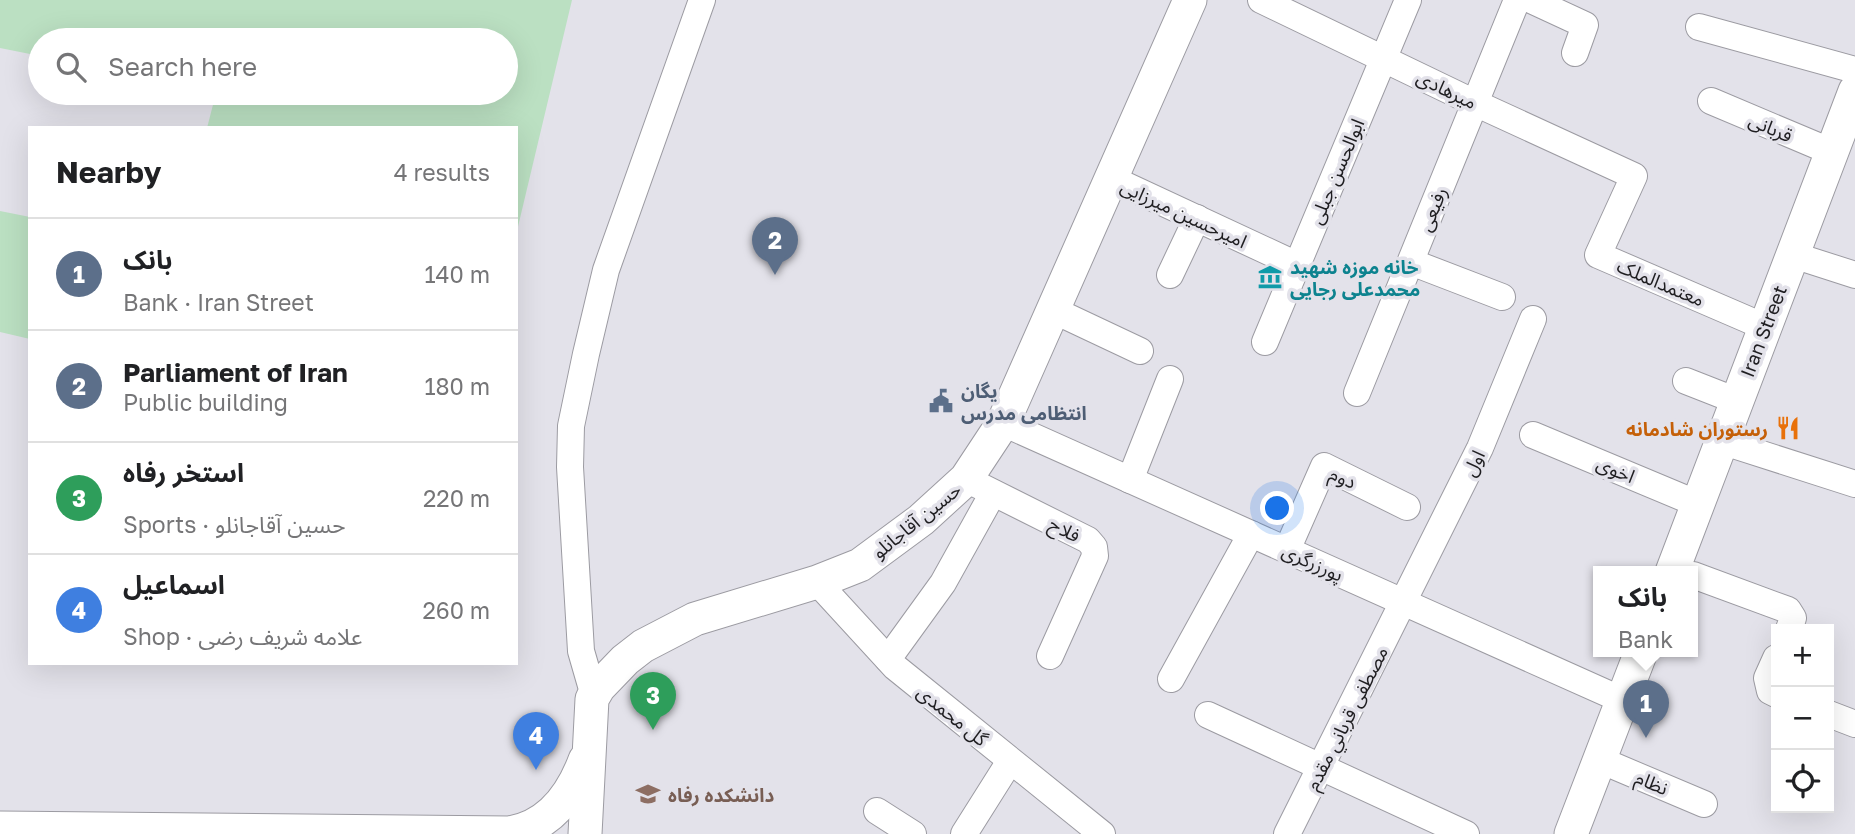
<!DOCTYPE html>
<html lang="en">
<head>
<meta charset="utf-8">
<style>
	:root { --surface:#fff; --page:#f2f2f2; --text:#202124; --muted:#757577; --line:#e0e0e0; --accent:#824bc2 }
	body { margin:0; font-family:"Golos Text","Noto Sans Arabic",sans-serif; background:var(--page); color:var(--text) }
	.controls { position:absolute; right:21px; bottom:21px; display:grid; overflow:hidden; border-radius:0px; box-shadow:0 7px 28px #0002 }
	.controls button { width:63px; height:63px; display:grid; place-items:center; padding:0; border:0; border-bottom:2px solid var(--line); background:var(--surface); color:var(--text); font:35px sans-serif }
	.you { position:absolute; left:1278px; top:509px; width:24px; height:24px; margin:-18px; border:5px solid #fff; border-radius:50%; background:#1a73e8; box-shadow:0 0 0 10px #1a73e833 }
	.badge { display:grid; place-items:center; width:46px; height:46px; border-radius:50%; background:var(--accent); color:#fff; font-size:23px; font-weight:700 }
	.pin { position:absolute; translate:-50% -58px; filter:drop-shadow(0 2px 4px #0008) }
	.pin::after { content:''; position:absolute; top:37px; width:24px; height:21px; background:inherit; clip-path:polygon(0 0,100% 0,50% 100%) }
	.popup { position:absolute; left:1593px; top:566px; width:105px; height:91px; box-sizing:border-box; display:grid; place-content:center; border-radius:0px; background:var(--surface); filter:drop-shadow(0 2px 5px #0005); font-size:23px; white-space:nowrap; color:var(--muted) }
	.popup b { font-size:26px; color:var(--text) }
	.popup::after { content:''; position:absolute; left:50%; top:100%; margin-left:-14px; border:14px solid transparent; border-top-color:var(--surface) }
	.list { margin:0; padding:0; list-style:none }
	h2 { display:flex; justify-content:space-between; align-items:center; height:91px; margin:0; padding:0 28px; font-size:30px }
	h2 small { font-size:23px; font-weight:400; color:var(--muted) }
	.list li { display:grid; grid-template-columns:46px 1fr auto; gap:21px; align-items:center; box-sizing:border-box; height:112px; padding:0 28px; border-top:2px solid var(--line) }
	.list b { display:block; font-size:26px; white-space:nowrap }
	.list p { margin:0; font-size:23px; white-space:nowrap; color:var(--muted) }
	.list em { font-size:23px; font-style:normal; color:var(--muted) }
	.icon { flex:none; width:38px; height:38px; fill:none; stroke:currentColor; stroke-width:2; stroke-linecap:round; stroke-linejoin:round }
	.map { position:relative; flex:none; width:1855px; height:834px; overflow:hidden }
	.search { position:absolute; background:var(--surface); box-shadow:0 7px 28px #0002; left:28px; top:28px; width:490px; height:77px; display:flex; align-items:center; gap:18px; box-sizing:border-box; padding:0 24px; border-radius:38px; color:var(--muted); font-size:26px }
	.panel { position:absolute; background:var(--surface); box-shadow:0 7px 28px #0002; left:28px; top:126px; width:490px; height:539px; border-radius:0px }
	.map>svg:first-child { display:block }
</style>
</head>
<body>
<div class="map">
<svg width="1855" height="834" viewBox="0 0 1855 834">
	<rect width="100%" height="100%" fill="#e3e2ea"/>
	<g fill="#bbe0c2">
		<path d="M0,0h572l-56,235v-107h-309l9,-35h290v-53h-466v16l-40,-8z"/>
		<path d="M0,211l30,6v122l-30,-7z"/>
	</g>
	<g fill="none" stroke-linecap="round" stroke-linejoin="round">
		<g stroke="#9c9ba2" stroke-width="28">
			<g id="minor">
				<path d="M1261,0l214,103 159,73 -36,79 167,72"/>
				<path d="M1531,0l54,25 -10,28"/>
				<path d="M1699,27l156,43"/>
				<path d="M1711,101l121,51"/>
				<path d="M1110,178l187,87"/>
				<path d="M1793,255l62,20"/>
				<path d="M1411,262l91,35"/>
				<path d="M1170,275l27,-57"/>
				<path d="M1053,310l87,41"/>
				<path d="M1265,342l143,-342"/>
				<path d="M1686,381l51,20"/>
				<path d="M1357,393l160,-393"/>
				<path d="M1003,423l619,277"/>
				<path d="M1533,435l165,69"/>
				<path d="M1721,441l134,43"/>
				<path d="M966,479l122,61 6,7 1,9 -45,100"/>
				<path d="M1130,480l40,-101"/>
				<path d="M1287,550l37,-84 83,41"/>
				<path d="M1693,575l95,35 5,8 -4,11"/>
				<path d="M817,582l78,85 207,167"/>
				<path d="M1776,658l-9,20 3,13 6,3"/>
				<path d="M888,659l55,-76 50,-90"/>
				<path d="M1171,679l80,-145"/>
				<path d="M594,696l-13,-45 -11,-184 1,-41 15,-72 20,-84 96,-270"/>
				<path d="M1829,714l26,10"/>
				<path d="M1208,715l258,119"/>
				<path d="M1600,760l104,44"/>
				<path d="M877,811l36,23"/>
				<path d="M964,834l46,-73"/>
				<path d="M1287,834l193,-386 53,-129"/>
			</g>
		</g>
		<g stroke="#9c9ba2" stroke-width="35">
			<g id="major">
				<path d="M1672,572l183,-481"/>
				<path d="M0,828l509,5c40,-6 63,-38 76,-73"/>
				<path d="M585,834l7,-135 7,-12 26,-27 18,-14 52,-27 122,-37 43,-17 61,-45 45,-41 37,-56 187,-423"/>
				<path d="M1571,834l70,-182"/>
			</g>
		</g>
		<use href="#minor" stroke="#fff" stroke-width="26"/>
		<use href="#major" stroke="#fff" stroke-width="33"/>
	</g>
	<defs>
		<g id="museum-bare" transform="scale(1.89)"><path d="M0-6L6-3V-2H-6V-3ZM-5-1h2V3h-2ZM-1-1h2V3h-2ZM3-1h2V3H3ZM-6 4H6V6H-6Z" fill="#0f9aa8" stroke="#e3e2ea" stroke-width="2.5" paint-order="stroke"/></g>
		<g id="civic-bare" transform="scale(1.89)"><path d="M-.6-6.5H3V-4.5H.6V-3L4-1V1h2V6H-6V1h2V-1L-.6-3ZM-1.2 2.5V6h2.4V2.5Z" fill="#5c6f8a" stroke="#e3e2ea" stroke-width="2.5" paint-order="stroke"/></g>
		<g id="restaurant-bare" transform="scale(1.89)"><path d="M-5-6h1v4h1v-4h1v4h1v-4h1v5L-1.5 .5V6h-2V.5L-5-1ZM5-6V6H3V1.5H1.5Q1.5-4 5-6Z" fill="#e8710a" stroke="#e3e2ea" stroke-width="2.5" paint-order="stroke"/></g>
		<g id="university-bare" transform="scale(1.89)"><path d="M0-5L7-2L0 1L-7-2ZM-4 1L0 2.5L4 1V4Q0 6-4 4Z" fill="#8d6e63" stroke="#e3e2ea" stroke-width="2.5" paint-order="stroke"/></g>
	</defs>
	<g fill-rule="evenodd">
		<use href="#museum-bare" x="1270" y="277"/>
		<use href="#civic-bare" x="941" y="401"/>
		<use href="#restaurant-bare" x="1788" y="428"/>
		<use href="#university-bare" x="648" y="794"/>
	</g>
	<g text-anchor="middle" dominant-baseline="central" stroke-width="7" stroke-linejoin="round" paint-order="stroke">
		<g font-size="19" fill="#1f1e21" stroke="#e3e2ea">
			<text transform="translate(1447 89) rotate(26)">میرهادی</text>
			<text transform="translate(1771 127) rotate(23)">قربانی</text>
			<text transform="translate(1336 171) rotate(-67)">ابوالحسن جبلی</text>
			<text transform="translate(1432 209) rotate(-68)">رفیعی</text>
			<text transform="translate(1184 213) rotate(25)">امیرحسین میرزایی</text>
			<text transform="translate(1661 282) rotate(23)">معتمدالملک</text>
			<text transform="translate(1763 331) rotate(-69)">Iran Street</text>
			<text transform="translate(1473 463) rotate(-64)">اول</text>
			<text transform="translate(1616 469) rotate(23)">اخوی</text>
			<text transform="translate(1343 477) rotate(24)">دوم</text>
			<text transform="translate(916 520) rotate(-39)">حسین آقاجانلو</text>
			<text transform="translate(1065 529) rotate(27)">فلاح</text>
			<text transform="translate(1313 562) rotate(24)">پورزرگری</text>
			<text transform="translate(953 715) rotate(39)">گل محمدی</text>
			<text transform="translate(1346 718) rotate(-63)">مصطفی قرباني مقدم</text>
			<text transform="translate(1652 782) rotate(23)">نظام</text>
		</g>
		<g font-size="19" font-weight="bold" fill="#0d838f" stroke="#e3e2ea" text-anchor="start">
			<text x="1290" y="266">خانه موزه شهید<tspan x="1290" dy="22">محمدعلی رجایی</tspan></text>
		</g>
		<g font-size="19" font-weight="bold" fill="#4e5e75" stroke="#e3e2ea" text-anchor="start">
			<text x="961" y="390">یگان<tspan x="961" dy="22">انتظامی مدرس</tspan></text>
		</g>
		<g font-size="19" font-weight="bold" fill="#c56008" stroke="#e3e2ea" text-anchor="end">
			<text x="1768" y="428">رستوران شادمانه</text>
		</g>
		<g font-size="19" font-weight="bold" fill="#785e54" stroke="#e3e2ea" text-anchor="start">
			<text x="668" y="794">دانشکده رفاه</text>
		</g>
	</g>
</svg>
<div class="controls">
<button>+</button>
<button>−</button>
<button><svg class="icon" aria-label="locate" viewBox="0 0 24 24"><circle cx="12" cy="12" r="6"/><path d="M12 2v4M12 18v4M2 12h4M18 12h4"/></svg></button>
</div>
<div class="you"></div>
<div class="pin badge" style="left:1646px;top:738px;background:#5c6f8a">1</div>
<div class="popup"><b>بانک</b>Bank</div>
<div class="pin badge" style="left:775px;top:275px;background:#5c6f8a">2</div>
<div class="pin badge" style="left:653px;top:730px;background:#2e9e5b">3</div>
<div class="pin badge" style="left:536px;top:770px;background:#3f7fe0">4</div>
<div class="search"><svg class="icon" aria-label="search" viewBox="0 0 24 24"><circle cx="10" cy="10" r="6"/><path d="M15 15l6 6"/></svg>Search here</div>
<section class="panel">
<h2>Nearby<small>4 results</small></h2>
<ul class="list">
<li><span class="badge" style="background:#5c6f8a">1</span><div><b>بانک</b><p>Bank · Iran Street</p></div><em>140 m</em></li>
<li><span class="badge" style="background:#5c6f8a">2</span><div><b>Parliament of Iran</b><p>Public building</p></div><em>180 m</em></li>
<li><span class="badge" style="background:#2e9e5b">3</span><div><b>استخر رفاه</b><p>Sports · حسین آقاجانلو</p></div><em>220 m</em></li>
<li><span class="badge" style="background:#3f7fe0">4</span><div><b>اسماعیل</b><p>Shop · علامه شریف رضی</p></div><em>260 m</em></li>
</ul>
</section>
</div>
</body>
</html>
